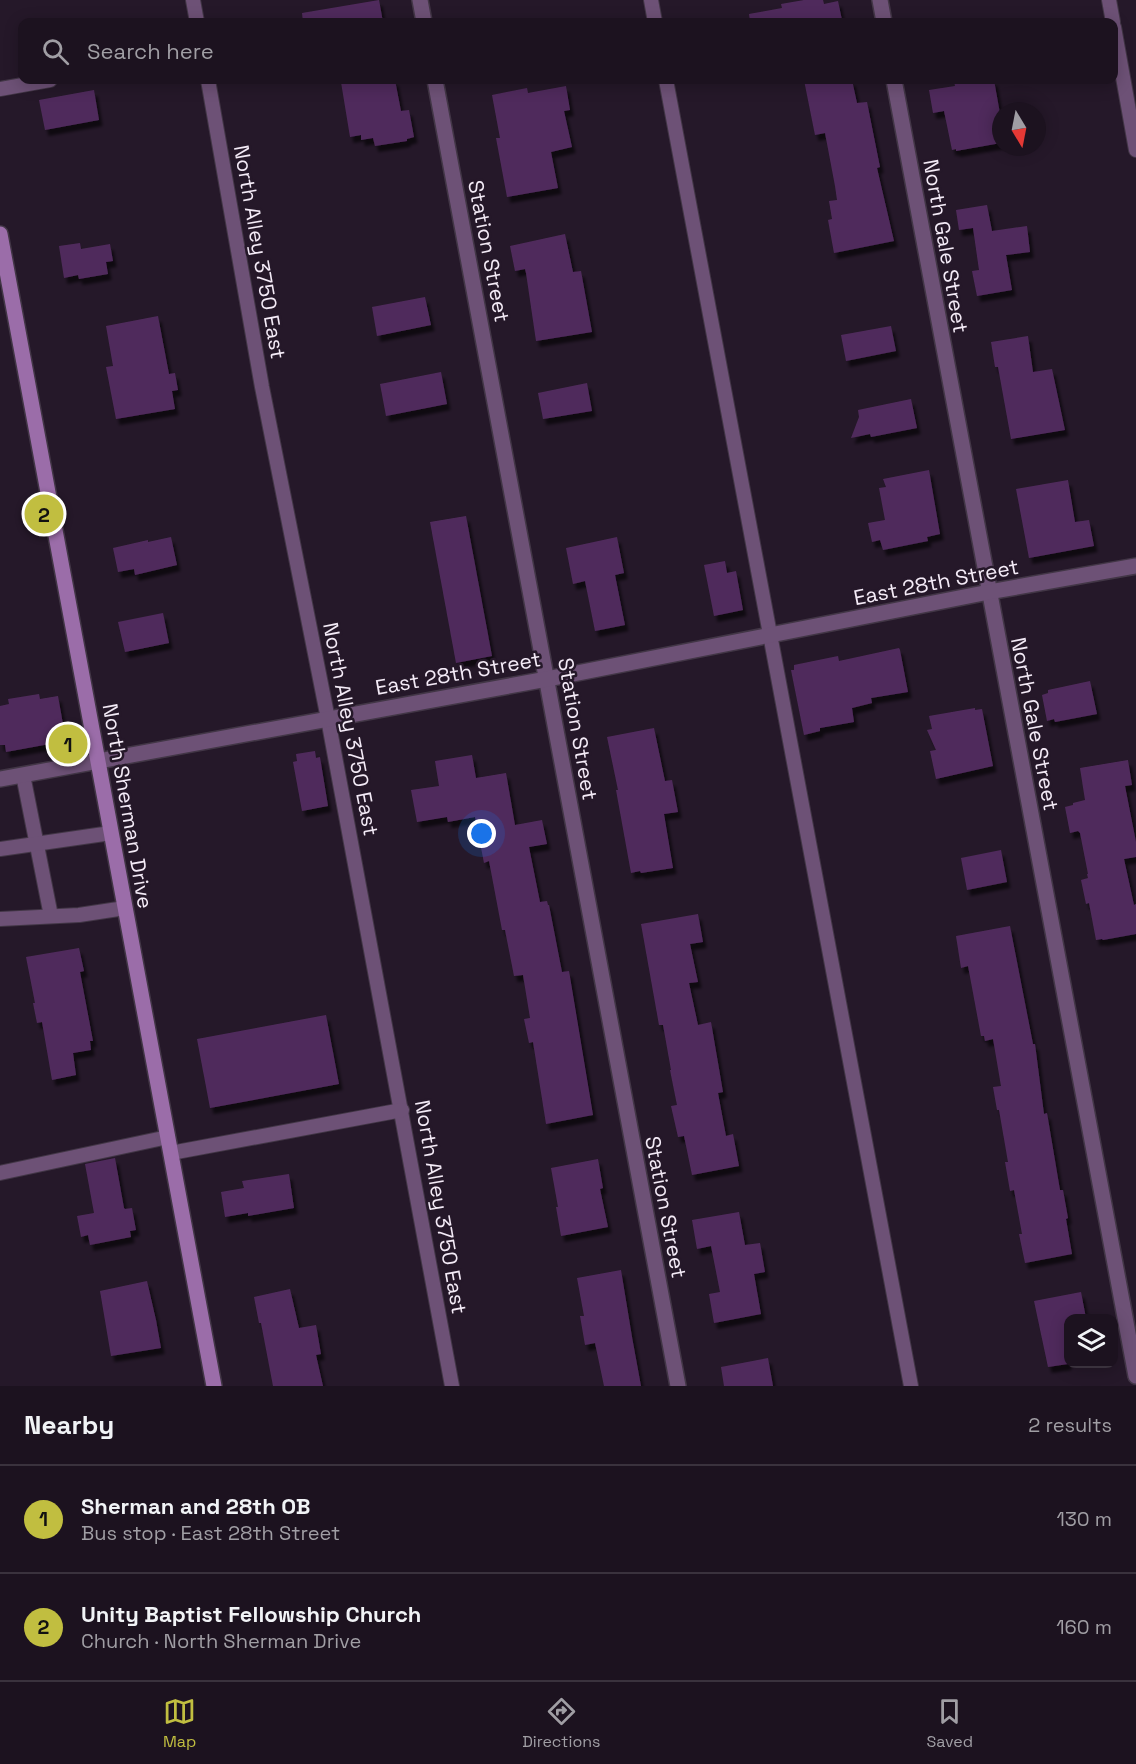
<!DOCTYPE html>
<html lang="en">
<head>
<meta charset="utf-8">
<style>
	:root { --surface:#1c121f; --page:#251b28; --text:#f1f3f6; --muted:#a09ea4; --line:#3a323d; --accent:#c1be40 }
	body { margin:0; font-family:"Space Grotesk",sans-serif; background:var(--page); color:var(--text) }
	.controls { position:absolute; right:18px; bottom:18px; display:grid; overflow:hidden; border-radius:12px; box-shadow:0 3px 15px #0003 }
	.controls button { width:54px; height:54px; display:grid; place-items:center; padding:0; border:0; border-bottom:2px solid var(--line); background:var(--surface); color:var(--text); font:30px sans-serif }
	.compass { position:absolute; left:992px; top:102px; width:54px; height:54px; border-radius:50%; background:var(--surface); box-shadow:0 3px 15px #0003; rotate:170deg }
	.you { position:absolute; left:482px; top:834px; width:21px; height:21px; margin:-15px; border:4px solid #fff; border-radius:50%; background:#1a73e8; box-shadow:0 0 0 9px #1a73e833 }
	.badge { display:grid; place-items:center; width:39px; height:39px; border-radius:50%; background:var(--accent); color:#111; font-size:20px; font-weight:700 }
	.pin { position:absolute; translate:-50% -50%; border:3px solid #fff; box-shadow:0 2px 6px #0006 }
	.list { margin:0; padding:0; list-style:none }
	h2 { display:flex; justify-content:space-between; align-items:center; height:78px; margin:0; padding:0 24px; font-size:26px }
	h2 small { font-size:20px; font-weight:400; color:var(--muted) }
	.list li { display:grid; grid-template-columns:39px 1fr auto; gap:18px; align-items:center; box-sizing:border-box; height:108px; padding:0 24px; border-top:2px solid var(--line) }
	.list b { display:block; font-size:22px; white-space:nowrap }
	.list p { margin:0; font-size:20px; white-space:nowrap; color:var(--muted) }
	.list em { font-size:20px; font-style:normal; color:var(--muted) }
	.icon { flex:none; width:33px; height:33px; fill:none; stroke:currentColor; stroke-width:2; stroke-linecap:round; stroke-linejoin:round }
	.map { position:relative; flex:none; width:1136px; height:1386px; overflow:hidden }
	.search { position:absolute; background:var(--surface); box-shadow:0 3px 15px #0003; left:18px; right:18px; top:18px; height:66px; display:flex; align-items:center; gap:15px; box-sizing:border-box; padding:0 21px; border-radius:12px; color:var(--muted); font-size:22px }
	.sheet { height:294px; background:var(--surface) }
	nav { display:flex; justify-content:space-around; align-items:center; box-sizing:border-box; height:84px; border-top:2px solid var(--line); background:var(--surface); font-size:16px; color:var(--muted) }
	nav a { display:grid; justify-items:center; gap:3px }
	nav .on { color:var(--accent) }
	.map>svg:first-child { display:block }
</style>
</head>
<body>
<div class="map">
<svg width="1136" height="1386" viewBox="0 0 1136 1386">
	<defs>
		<filter id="shadow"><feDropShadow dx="3.5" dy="6" stdDeviation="1.5" flood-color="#0009"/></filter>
	</defs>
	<rect width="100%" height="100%" fill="#251829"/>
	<g fill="#502b5c" filter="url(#shadow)">
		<path d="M379,0l4,22h-80l-1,-9z"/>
		<path d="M804,0h19l1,4 14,-3 4,19 -11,2h-81l-1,-8 33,-6 -1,-4z"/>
		<path d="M354,80h41l6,31 8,-1 5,27 -7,2v2l-32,5 -2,-8 -12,2v-5l-11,2 -9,-55z"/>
		<path d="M804,80h48l5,23 10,-1 13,65 -3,1 17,73 -60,12 -6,-33 4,-1 -3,-18 8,-1 -2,-14 -10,-53 -10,2z"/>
		<path d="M969,80h25l7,39v24l-45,8v-2l-4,1 -8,-39 -11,2 -4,-23 26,-4 -1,-5z"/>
		<path d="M566,86l4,24 -6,1 8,36 -21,5 7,36 -51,9 -11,-59h4l-8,-43 35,-7 1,5z"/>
		<path d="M94,90l5,30 -54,10 -6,-30z"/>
		<path d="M987,205l5,26 35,-5 3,26 -24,3 6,35 -35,6 -5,-25 7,-1 -6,-42 -14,2 -3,-20z"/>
		<path d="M565,234l8,38 8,-1 11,61 -56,9 -10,-68 -1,-4 -10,2 -5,-25z"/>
		<path d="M80,243l1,6 29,-5 3,17 -7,1 2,12 -29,5 -1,-4 -14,3 -5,-32z"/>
		<path d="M425,297l6,28 -54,11 -5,-29z"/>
		<path d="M158,316l11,58 6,-1 3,17 -6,1 3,18 -59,10 -10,-52 7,-1 -7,-40z"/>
		<path d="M891,326l5,25 -50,10 -5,-26z"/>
		<path d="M1028,336l5,36 19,-3 13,61 -54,9 -13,-72h-3l-4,-25z"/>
		<path d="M441,372l6,32 -61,12 -6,-32z"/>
		<path d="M587,383l5,28 -49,8 -5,-26z"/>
		<path d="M911,399l6,29 -46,9 -1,-3 -19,4 8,-21 -1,-7z"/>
		<path d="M929,470l11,64 -13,3 1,4 -45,9 -3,-10 -8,2 -4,-19 17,-3 -6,-32 7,-1 -3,-8z"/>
		<path d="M1068,480l7,42 14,-2 5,26 -65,12 -13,-69z"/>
		<path d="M466,516l26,140 -36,7 -26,-141z"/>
		<path d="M171,537l6,28 -42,10 -1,-6 -16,3 -5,-24 35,-8v2z"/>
		<path d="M617,537l7,36 -9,2 10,50 -30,6 -10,-50 -12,3 -7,-36z"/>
		<path d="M725,561l2,12 9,-2 7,39 -29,6 -10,-51z"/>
		<path d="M163,613l6,30 -44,9 -7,-30z"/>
		<path d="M899,648l1,2 8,42 -37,6 1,5 -20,5 2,14 -34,6v3l-16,4 -13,-65h3v-5l44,-9 1,5z"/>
		<path d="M1090,681l7,33 -42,8 -1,-3 -7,2 -5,-26 6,-2v-3z"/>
		<path d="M39,694l1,5 18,-3 8,45 -60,11 -1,-7h-5v-39l9,-2 -1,-5z"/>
		<path d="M975,708v2l7,-1 11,57 -57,13 -6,-28 6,-1 -9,-20 5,-1 -3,-13z"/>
		<path d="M654,728l11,53 7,-1 6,32 -14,2 9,54 -32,5 -1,-2 -9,2 -15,-83h2l-11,-53z"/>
		<path d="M315,751l1,7 4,-1 8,49 -26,5 -9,-49 4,-1 -1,-7z"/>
		<path d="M472,755l4,23 30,-5 9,52 27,-5 5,24 -18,3 11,55 7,-1 1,4h1l13,67 7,-1 24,144 -47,9 -13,-82 -4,1 -5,-24 6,-1 -7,-43 -9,1 -9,-46h-3l-13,-69 -5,2 -9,-46 -27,5 -1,-5 -30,5 -6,-32 28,-4 -4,-25z"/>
		<path d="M1128,760l4,25 -7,1 11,56v15l-12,2 10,46 2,-1v30l-33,6 -1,-1 -6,1 -7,-37 -3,1 -5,-24 7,-2 -1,-4h1l-8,-41 -2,-2 -8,2 -5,-26 8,-2v-2l12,-3 -5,-32z"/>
		<path d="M1001,850l6,32 -40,8 -6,-32z"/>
		<path d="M698,914l5,28 -13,2 8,38 -9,1 9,42 13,-3 12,70 -5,1 8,43 7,-2 6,32 -47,9 -8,-39 -6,1 -7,-31 6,-1 -7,-35h1l-8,-45h-4l-18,-101z"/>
		<path d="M1010,926l23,118h2l9,70 3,-1 13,77h3l5,28 -2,1 6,35 -47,9 -6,-29h3l-8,-44 -4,1 -5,-29h3l-9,-52h-2l-4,-23 8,-1 -8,-47 -8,2 -1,-5h-3l-13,-70 -7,2 -5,-32z"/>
		<path d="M79,948l5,23 -4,1 13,69h-3l1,9 -18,3 3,22 -24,5 -10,-58 -5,1 -4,-20h2l-9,-46z"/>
		<path d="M326,1015l13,69 -129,24 -13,-69z"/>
		<path d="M115,1158l9,50 1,1 7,-1 4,22 -6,1 1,6 -41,8 -2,-10 -7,2 -4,-21 17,-3 -9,-49z"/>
		<path d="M598,1159l5,29 -3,1 8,38 -47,9 -5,-29h2l-7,-39z"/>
		<path d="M289,1174l5,34 -46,8v-3l-23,4 -4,-25 23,-4 -2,-7z"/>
		<path d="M739,1212l6,33 15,-2 5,29 -11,2 7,40 -47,9 -5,-29 11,-2 -9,-46 -14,3 -5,-29z"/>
		<path d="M621,1270l11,67 9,49h-37l-9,-43 -10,2 -5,-29h4l-7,-38z"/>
		<path d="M147,1281l9,39 5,28 -50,8 -11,-65z"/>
		<path d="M290,1289l9,39 17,-3 5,29 -5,1 7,31h-50l-12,-63h-2l-5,-26z"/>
		<path d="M1081,1292l5,26h-18v46l-20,3 -14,-66z"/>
		<path d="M768,1358l5,28h-49l-3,-19z"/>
	</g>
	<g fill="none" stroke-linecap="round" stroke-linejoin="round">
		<g stroke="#423646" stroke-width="16">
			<g id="service">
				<path d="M193,0l4,22"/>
				<path d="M651,0l4,22"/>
				<path d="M1109,0l4,22"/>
				<path d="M1114,27l22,123"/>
				<path d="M208,80l54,307 66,332 124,667"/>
				<path d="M666,80l245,1306"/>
				<path d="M0,89l50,-9"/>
				<path d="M23,775l28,141"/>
				<path d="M0,849l111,-16"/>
				<path d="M0,919l79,-4 46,-7"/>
				<path d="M171,1153l231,-43"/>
				<path d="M0,1173l168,-36"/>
			</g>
		</g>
		<g stroke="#423646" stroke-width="18">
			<g id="minor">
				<path d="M420,0l4,22"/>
				<path d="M880,0l4,22"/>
				<path d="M435,80l243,1306"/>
				<path d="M894,80l242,1296"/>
				<path d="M0,779l547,-100 442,-87 147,-26"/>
			</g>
		</g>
		<g stroke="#423646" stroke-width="18">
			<path id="secondary" d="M0,234l214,1152"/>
		</g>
		<use href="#service" stroke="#6d5176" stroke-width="14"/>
		<use href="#minor" stroke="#6d5176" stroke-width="15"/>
		<use href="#secondary" stroke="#9b6da9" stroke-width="15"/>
	</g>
	<g text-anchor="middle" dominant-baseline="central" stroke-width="5" stroke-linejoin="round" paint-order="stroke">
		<g font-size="21" fill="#f4ebf7" stroke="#251829">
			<text transform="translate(946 246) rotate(80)">North Gale Street</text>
			<text transform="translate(489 251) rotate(79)">Station Street</text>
			<text transform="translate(260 252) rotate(80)">North Alley 3750 East</text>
			<text transform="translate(936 582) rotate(-11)">East 28th Street</text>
			<text transform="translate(458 673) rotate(-10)">East 28th Street</text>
			<text transform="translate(1035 724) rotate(79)">North Gale Street</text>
			<text transform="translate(351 729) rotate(79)">North Alley 3750 East</text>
			<text transform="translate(578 729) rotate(80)">Station Street</text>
			<text transform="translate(128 806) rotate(80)">North Sherman Drive</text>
			<text transform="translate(441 1207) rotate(80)">North Alley 3750 East</text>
			<text transform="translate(666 1207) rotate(79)">Station Street</text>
		</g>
	</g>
</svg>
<div class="controls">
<button><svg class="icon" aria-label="layers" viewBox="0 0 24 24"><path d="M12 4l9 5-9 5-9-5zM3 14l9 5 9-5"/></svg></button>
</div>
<svg class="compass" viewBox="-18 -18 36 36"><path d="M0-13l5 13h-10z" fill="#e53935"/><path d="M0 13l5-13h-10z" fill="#a09ea4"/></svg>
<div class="you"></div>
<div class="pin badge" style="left:68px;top:744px">1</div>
<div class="pin badge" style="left:44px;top:514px">2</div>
<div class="search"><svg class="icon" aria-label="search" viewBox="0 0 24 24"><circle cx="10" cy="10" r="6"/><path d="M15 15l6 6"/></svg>Search here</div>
</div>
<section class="sheet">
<h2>Nearby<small>2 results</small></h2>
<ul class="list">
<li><span class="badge">1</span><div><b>Sherman and 28th OB</b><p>Bus stop · East 28th Street</p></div><em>130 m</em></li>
<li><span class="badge">2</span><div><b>Unity Baptist Fellowship Church</b><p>Church · North Sherman Drive</p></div><em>160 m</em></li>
</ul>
</section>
<nav>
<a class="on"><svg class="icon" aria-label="map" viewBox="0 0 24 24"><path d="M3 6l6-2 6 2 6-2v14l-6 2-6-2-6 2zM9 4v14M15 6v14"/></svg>Map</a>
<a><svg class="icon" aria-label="directions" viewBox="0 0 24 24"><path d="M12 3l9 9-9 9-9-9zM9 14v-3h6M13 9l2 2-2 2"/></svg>Directions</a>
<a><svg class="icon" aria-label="saved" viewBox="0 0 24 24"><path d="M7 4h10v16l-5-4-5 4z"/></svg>Saved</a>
</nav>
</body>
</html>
